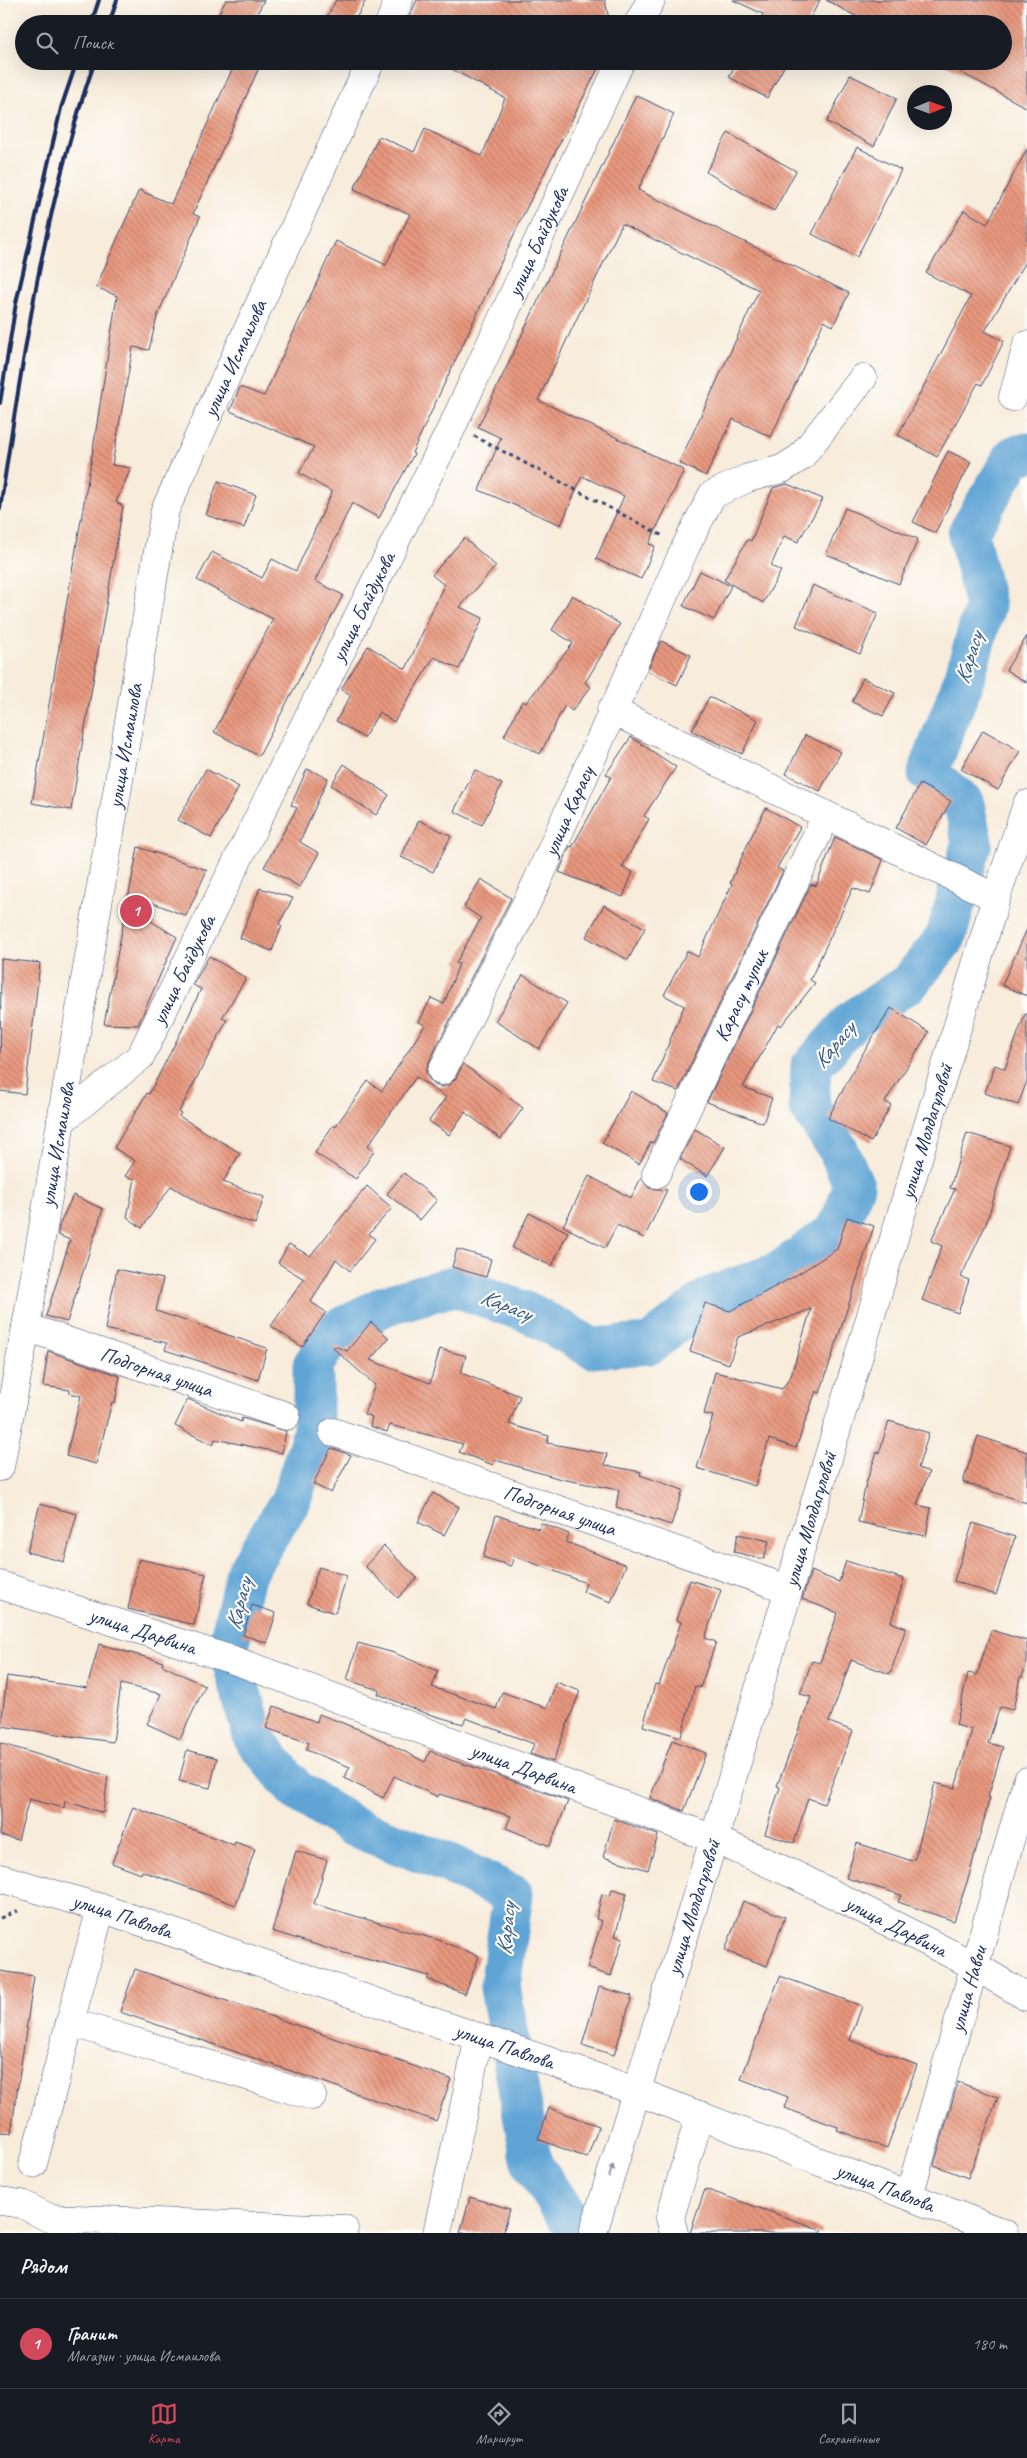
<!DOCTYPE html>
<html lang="ru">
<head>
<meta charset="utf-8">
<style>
	:root { --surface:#171b24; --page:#20242c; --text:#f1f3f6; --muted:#9ea1a6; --line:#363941; --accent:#d1495b }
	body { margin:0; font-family:Caveat,sans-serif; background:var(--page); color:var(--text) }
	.compass { position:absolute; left:907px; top:85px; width:45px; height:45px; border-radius:50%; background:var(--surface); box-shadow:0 5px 20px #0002; rotate:89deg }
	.you { position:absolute; left:698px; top:1191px; width:18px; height:18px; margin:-12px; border:4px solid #fff; border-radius:50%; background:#1a73e8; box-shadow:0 0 0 8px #1a73e833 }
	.badge { display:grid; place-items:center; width:32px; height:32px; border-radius:50%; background:var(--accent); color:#fff; font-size:16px; font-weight:700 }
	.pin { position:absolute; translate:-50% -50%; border:2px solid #fff; box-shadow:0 1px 5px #0006 }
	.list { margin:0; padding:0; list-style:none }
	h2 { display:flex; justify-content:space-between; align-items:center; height:65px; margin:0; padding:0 20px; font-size:21px }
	h2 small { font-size:16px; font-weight:400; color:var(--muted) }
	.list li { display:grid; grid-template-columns:32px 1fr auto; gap:15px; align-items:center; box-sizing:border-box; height:90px; padding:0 20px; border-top:1px solid var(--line) }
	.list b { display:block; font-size:19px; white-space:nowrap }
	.list p { margin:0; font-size:16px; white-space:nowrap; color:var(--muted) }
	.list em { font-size:16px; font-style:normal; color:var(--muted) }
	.icon { flex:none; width:28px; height:28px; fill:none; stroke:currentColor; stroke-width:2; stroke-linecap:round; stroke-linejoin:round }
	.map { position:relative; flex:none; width:1027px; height:2233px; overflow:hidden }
	.search { position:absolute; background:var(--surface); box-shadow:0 5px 20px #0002; left:15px; right:15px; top:15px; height:55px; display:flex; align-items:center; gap:12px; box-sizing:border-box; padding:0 18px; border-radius:28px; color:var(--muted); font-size:19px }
	.sheet { height:155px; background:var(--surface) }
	nav { display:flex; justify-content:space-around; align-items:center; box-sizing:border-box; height:70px; border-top:1px solid var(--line); background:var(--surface); font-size:14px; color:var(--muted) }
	nav a { display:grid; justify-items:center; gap:2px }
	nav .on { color:var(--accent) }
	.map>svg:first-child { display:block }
</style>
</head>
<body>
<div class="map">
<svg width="1027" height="2233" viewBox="0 0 1027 2233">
	<defs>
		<pattern id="building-back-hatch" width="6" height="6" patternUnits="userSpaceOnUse" patternTransform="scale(1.25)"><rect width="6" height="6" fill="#e9987e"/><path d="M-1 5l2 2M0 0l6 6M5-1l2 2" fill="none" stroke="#bc7c6a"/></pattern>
	</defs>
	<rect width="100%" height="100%" fill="#fdfcf7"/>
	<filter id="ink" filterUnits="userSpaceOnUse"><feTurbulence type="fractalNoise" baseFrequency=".02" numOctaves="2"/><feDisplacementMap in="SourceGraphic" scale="10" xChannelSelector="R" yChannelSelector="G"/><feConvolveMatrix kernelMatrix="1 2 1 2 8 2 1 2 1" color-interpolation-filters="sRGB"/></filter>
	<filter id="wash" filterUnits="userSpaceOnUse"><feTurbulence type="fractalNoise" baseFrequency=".0096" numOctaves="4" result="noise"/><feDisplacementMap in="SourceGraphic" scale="20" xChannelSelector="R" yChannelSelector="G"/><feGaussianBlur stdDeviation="1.12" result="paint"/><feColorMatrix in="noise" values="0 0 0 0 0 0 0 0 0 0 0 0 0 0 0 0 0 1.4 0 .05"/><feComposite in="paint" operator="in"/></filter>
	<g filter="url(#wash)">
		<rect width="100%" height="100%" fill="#f8ecdb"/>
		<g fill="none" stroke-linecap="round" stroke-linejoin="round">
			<path stroke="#5fa4d5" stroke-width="41" d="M578,2233l-46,-69 -32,-177 13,-92 -66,-32 -95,-37 -56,-36 -42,-51 -26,-93 18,-74 45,-72 22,-68v-67l21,-33 52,-27 68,-19 80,29 58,33 58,-4 60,-47 69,-25 58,-42 17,-44 -16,-37 -29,-43 2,-39 42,-47 56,-37 37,-46 26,-95 -8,-38 -36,-31 36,-94 21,-73 -17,-73 46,-77 13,-3"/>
		</g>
		<g id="blocks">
			<g fill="url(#building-back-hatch)">
				<path d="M226,0h38l-12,24h-39z"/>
				<path d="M336,0h30l-13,24h-30z"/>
				<path d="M417,0h188l5,24h-204z"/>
				<path d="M733,0h87l-13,24h-49l5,-10z"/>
				<path d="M826,0h201v108l-87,-47h63v-37h-133z"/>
				<path d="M236,61h26l-69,153 7,3 -43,100 -8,33 -16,-3 -21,118 19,3 -15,34 7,4 -52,304 -39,-7 59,-341 26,-166 -21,-9 43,-97 32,14z"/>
				<path d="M437,61h165l-77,150 -113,242 2,1 -35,64 -27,-15 -37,78 28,14 -84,161 -45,-24 59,-113 -76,-39 15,-28 50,26 10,-19 24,12 36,-79 -33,-19 15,-26 -84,-36 10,-24 24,9 72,-155 50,24 24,-51 -56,-25 25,-53 35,16 11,-23 57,27 23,-58z"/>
				<path d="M737,61h50l-20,37 -38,-21z"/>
				<path d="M850,75l47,23 -23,48 -47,-24z"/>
				<path d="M636,95l38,19 -36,76 211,103 -16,33 -9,-5 -53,116 -38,-18 -27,57 -27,-13 80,-173 -137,-66 -84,176 146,70 -35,74 6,2 -14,33 -45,-20 28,-63 -42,-20 -21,49 -82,-35 22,-52 -23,-11z"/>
				<path d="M728,133l68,38 -22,40 -68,-39z"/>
				<path d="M857,147l44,23 -44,87 -45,-23z"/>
				<path d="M1027,149v111l-42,71 19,10 -22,44 -4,-2 -41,74 -39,-22 73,-139 -45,-23 38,-63 23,14z"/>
				<path d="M948,451l23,11 -36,71 -22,-11z"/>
				<path d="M218,481l38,14 -12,33 -38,-13z"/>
				<path d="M787,484l36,15 -25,43 -14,-6 -13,30 10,5 -18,32 -39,-23 24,-41 3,2 22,-53z"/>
				<path d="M845,508l73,31 -19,45 -73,-30z"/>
				<path d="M464,538l32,28 -36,41 23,11 -24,51 -25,-12 -40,65 -15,-10 -15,26 -28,-17 15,-26 -10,-6 27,-43 38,23 38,-84 -12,-10z"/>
				<path d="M700,571l31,15 -17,34 -31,-14z"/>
				<path d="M813,585l65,28 -18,41 -64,-28z"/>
				<path d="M572,595l48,29 -35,59 6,4 -19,24 -7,-6 -25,49 -36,-18 18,-35 4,2 47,-60 -21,-13z"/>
				<path d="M1027,636v47l-21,-13z"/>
				<path d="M661,641l30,14 -14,30 -30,-14z"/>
				<path d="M863,678l32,15 -12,23 -31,-14z"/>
				<path d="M709,697l49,23 -16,34 -50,-23z"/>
				<path d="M983,730l37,21 -22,39 -37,-21z"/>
				<path d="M805,735l36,17 -21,39 -34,-17z"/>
				<path d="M631,737l45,30 -32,49 5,3 -27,48 11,5 -10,25 -64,-25 11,-26 2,1 39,-70 -5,-3z"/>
				<path d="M344,764l45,31 -13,20 -45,-30z"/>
				<path d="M206,769l33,18 -28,51 -33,-18z"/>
				<path d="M307,769l21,9 -28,64 19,11 -19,34 -36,-20 33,-59 -6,-3z"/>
				<path d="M475,770l27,14 -20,41 -28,-14z"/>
				<path d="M920,784l31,17 -25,44 -30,-17z"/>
				<path d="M766,808l34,19 -23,41 6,3 -105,220 -25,-9 31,-76 -20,-11 23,-44 11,6 34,-73 -2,-1 20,-44z"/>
				<path d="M419,820l32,16 -18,36 -32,-15z"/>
				<path d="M835,837l48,23 -13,34 -17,-6 -43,92 5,3 -34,43 -3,-2 -35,63 29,11 -9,25 -56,-21 104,-218 5,2z"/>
				<path d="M138,847l69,23 -21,46 -35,-14 -7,15 33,20 -39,88 -34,-1z"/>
				<path d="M481,879l30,19 -83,166 -2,8 3,7 6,6 8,2 7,-3 6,-6 7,-14 60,44 -22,31 -36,-27 -16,23 -20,-14 17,-24 -30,-20 -49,70 7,4 -18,28 -41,-26 18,-28 2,2 33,-46 14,10 43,-66 -6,-3 12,-24 13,6 15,-40 -3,-1 25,-45 -17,-11z"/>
				<path d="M260,888l33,10 -14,26 3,2 -10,25 -32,-13z"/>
				<path d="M604,905l41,23 -17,32 -42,-23z"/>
				<path d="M1027,929v67l-25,-11z"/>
				<path d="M209,956l37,22 -24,40 5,2 -48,92 2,1 -2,3 61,37 -17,29 41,15 -9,27 -48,-16 -36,-22 -29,42 -15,-11 8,-38 -10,-3 10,-15 -21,-13 33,-55 2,1 33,-64 19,-41 -8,-4z"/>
				<path d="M1,959l39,4 -15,131 -25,-3z"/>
				<path d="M523,975l44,28 -28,46 -44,-28z"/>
				<path d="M891,1008l38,24 -44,70 6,3 -20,37 -43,-24 32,-60z"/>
				<path d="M1025,1014h2v67l-9,24 -33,-12 10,-28 10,4z"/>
				<path d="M631,1091l37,22 -15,30 -2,-1 -12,22 -37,-21z"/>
				<path d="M695,1129l30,18 -18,29 -27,-17z"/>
				<path d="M967,1133l43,13 -24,78 -25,53 8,3 -11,33 -36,-13 20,-54 -11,-5 24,-52 -5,-1z"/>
				<path d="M404,1173l33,27 -17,20 -33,-26z"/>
				<path d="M589,1176l42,22 10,-20 8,10 18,2 -23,48 -27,-13 -12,23 -42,-22z"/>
				<path d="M367,1186l25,22 -23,26 6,5 -25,32 -14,-12 -25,43 15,10 -24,35 -31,-21 33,-47 -26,-16 11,-19 21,12z"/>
				<path d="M73,1195l30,14 -36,113 -21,-6 24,-76 -12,-5 1,-9z"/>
				<path d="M529,1213l39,19 -16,34 -40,-18z"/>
				<path d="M847,1217l27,9 -54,167 -4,-2 -20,57 -27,-9 -14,47 -58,-18 16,-52 -9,-2 11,-42 67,17 9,-13 20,-67 -73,28 -9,27 -39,-13 15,-48 25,8 65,-35 42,-27z"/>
				<path d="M457,1249l34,10 -5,18 -34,-10z"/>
				<path d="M117,1269l46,10 -7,32 111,37 -9,32 -93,-30 2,-7 -62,-14z"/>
				<path d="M371,1322l18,16 -19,22 60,23 10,-34 26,7 -5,17 59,23 -11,28 40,12 -2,7 60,11 -2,11 36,7 -1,3 43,15 -12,35 -55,-18 3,-17 -58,-11 -66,-19 -2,5 -34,-13 4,-8 -73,-19 -3,7 -17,-6 2,-9 -8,-3 11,-29 -42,-37 2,-2 12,5z"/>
				<path d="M48,1351l72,25 -5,26h-3l-16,62 -30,-8 15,-60 -11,-3v-3l-27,-4z"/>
				<path d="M188,1399l53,23 1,-4 44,13 -4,22 -67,-14 -2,6 -38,-19z"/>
				<path d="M889,1421l40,12 -11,35 11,4 -12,33 14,3 -5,28 -68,-14 8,-39 11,-31 2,1z"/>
				<path d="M978,1436l49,16v51l-64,-21z"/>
				<path d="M331,1448l20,7 -20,38 -18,-9z"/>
				<path d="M433,1493l26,14 -15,28 -26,-13z"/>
				<path d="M40,1504l37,10 -13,48 -37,-10z"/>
				<path d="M496,1515l43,14 2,-6 28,11 -3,8 60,23 -15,37 -28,-10 3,-9 -72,-27 -3,10 -28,-9z"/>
				<path d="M973,1523l42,14 -19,58 -42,-14z"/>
				<path d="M738,1534l31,7 -5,18 -30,-7z"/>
				<path d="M384,1546l33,32 -19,20 -33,-32z"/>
				<path d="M139,1559l67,15 -12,51 -66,-16z"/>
				<path d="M846,1561l58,18 -13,43 15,6 -16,46 -39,-14 -22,62 24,9 -29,73 -16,-6 -14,45 -29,-9 15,-47 -3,-1 34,-89 -11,-3 12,-33 8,2 18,-50 -36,-14 9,-28 28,11z"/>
				<path d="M319,1567l28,9 -12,37 -28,-9z"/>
				<path d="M690,1580l31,10 -16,48 11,4 -16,46 -5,-2 -14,51 -38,-11 12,-42 4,1 22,-63 -5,-2z"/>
				<path d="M252,1605l24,8 -9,30 -24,-8z"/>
				<path d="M991,1630l36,11v21l-5,15h-2l-7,33 -13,-3 -12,36 15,4 -15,50h2l-21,79 -15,45 -56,-19 3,-7 -55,-17 11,-35 55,18 3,-3 20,-75 20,5 17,-58 -16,-5 12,-52 9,2z"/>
				<path d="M358,1643l36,10 44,18 -6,16 64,22 6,-17 45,16 9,-26 24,9 -27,71 -23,-8 4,-10 -68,-26 -3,6 -41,-12 -44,-18 1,-4 -32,-10z"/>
				<path d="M99,1644l64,18 -1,3 43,21 -25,53 -33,-15 14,-30 -40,-10 -8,58 -112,-16 6,-50 80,12z"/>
				<path d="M274,1706l43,16 2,-8 47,18 59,30 5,-11 21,9 38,12 79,29 -18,45 -44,-18 5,-12 -72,-22 -1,3 -44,-21 -11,22 -39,-20 6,-11 -44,-17 3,-7 -43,-15z"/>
				<path d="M672,1740l34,13 -22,58 -34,-13z"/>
				<path d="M0,1743l108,33 -5,37 -38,-12 -1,7 -35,-9 -11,41 -18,-5z"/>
				<path d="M187,1750l30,8 -7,30 -31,-7z"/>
				<path d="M133,1807l101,38 1,-3 20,7 -19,56 -94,-34 -1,3 -29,-11z"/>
				<path d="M614,1819l44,16 -10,35 -45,-13z"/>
				<path d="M296,1851l31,9 -13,44 124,36 41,16 -14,38 -38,-15 2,-3 -96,-26 -61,-19z"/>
				<path d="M612,1889l15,4 -12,43 8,2 -12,38 -24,-8 15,-47 -6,-2 6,-25 8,2z"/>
				<path d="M743,1901l42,16 -18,49 -42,-15z"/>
				<path d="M135,1969l316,110 -15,42 -316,-109z"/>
				<path d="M0,1971l34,5 -23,157 -11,-1z"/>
				<path d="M780,1976l82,30 -12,34 67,25 -30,83 -50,-18 1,-3 -54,-19 4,-11 -47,-18z"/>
				<path d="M599,1987l33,9 -18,59 -32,-10z"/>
				<path d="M958,2082l40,15 -30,81 -34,-13z"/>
				<path d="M549,2108l50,18 -12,32 -49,-19z"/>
				<path d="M705,2189l117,41v3h-132z"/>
				<path d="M470,2197l40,12 -7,24h-43z"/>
			</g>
		</g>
	</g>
	<g filter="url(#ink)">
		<use href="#blocks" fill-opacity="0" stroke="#3c4b71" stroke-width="1"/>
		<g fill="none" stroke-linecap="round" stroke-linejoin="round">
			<g stroke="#3c4b71" stroke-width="29">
				<g id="minor">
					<path d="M638,24l13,-24"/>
					<path d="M1013,397l14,-52"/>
					<path d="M611,710l385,188"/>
					<path id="s1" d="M442,1071l95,-189 148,-334 27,-53 36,-17 34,-9 19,-12 62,-79"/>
					<path id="s2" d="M61,1121l79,-64 313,-632 168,-364"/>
					<path id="s3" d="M656,1174l170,-358"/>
					<path id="s4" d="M26,1327l260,89"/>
					<path id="s5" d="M333,1432l455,157"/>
					<path id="s6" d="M0,1585l239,77 475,177 83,37 178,90 52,31"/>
					<path id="s7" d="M0,1878l101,30 535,183 368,142"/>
					<path d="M101,1908l-31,114 242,74"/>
					<path d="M33,2164l37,-142"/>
					<path id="s8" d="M909,2196l118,-415"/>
					<path d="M0,2201l22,3 27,14 295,11"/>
					<path d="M437,2233l42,-196"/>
					<path id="s9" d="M593,2233l121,-394 282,-941 31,-94"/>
					<path d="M674,2233l-4,-15 30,-103"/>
				</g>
			</g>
			<g stroke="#3c4b71" stroke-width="29">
				<g id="major">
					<path d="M389,24l10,-24"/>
					<path id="s10" d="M0,1467l26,-140 139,-817 206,-449"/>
				</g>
			</g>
			<g stroke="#3c4b71" stroke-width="3" stroke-dasharray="4 4" stroke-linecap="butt">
				<path d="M474,436l189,100"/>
				<path d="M0,1918l18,-7"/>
			</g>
			<use href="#minor" stroke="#fff" stroke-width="28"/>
			<use href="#major" stroke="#fff" stroke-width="28"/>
			<g stroke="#1b2f5e" stroke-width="4">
				<path d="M91,24l8,-24"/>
				<path d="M109,24l8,-24"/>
				<path d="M0,403l16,-100 45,-195 16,-47"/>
				<path d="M0,509c23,-151 44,-304 95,-448"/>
			</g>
		</g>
		<defs><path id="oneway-solid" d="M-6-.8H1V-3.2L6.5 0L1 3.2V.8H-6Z" transform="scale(1.25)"/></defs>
		<use fill="#8d97ae" href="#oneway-solid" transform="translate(611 2171) rotate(-73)"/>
	</g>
	<g text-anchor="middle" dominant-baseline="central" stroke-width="4.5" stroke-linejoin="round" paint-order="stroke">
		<g font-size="21" fill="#1b2f5e" stroke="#fdfcf7">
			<text stroke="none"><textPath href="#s2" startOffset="1009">улица Байдукова</textPath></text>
			<text stroke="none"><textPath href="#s10" startOffset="1138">улица Исмаилова</textPath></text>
			<text stroke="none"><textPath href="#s2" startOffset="604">улица Байдукова</textPath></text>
			<text stroke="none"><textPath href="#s10" startOffset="732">улица Исмаилова</textPath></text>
			<text stroke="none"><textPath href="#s1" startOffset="289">улица Карасу</textPath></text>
			<text stroke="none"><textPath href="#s2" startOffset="199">улица Байдукова</textPath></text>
			<text stroke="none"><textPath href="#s3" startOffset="198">Карасу тупик</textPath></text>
			<text stroke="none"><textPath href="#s9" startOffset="1151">улица Молдагуловой</textPath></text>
			<text stroke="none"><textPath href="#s10" startOffset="328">улица Исмаилова</textPath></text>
			<text stroke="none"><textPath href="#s4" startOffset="138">Подгорная улица</textPath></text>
			<text stroke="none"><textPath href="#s5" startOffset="240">Подгорная улица</textPath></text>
			<text stroke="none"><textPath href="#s9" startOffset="746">улица Молдагуловой</textPath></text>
			<text stroke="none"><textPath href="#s6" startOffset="150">улица Дарвина</textPath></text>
			<text stroke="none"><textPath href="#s6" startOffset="555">улица Дарвина</textPath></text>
			<text stroke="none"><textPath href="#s9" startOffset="341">улица Молдагуловой</textPath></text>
			<text stroke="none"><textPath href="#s7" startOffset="128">улица Павлова</textPath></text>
			<text stroke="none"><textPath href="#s6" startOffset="960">улица Дарвина</textPath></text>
			<text stroke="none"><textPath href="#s8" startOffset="215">улица Навои</textPath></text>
			<text stroke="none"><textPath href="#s7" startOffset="532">улица Павлова</textPath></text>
			<text stroke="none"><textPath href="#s7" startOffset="938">улица Павлова</textPath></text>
		</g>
		<g font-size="22" font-style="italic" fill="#335888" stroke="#fdfcf7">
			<text transform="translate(969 658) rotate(-73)">Карасу</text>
			<text transform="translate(834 1045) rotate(-50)">Карасу</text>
			<text transform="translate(506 1305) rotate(21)">Карасу</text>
			<text transform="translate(239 1604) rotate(-76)">Карасу</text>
			<text transform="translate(506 1929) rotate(-85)">Карасу</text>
		</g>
	</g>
</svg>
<svg class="compass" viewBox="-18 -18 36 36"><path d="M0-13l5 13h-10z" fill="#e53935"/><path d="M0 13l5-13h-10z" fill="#9ea1a6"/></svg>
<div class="you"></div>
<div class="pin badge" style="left:136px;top:911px">1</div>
<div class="search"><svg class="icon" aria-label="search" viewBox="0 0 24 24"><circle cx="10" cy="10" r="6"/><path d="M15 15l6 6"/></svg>Поиск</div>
</div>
<section class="sheet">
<h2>Рядом<small></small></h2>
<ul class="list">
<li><span class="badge">1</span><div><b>Гранит</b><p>Магазин · улица Исмаилова</p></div><em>180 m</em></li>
</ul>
</section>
<nav>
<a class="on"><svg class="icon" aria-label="map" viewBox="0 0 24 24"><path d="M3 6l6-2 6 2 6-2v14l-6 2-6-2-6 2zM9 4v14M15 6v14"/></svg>Карта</a>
<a><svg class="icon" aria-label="directions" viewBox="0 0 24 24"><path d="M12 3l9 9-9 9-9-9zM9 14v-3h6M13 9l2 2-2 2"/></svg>Маршрут</a>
<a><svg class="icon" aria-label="saved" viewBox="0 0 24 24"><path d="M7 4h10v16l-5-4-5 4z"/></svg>Сохранённые</a>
</nav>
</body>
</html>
